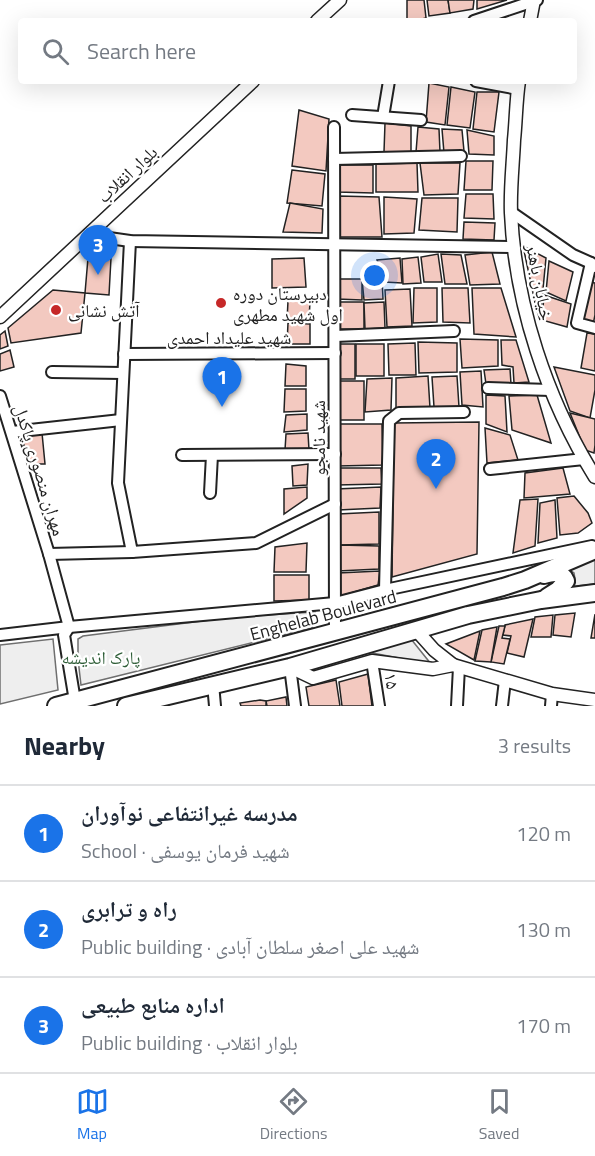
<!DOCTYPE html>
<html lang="en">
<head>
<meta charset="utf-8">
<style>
	:root { --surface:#fff; --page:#f6f6f7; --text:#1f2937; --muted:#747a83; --line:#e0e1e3; --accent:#1a73e8 }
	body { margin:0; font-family:"Titillium Web","Noto Naskh Arabic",sans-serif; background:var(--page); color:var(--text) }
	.you { position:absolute; left:375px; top:276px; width:21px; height:21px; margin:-15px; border:4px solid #fff; border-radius:50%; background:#1a73e8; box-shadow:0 0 0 9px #1a73e833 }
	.badge { display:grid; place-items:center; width:39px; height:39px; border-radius:50%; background:var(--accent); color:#fff; font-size:20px; font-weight:700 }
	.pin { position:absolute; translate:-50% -50px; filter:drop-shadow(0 2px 3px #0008) }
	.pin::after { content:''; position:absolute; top:32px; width:21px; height:18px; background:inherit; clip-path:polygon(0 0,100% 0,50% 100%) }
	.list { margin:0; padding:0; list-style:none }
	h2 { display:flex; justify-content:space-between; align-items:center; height:78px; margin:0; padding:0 24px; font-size:26px }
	h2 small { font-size:20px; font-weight:400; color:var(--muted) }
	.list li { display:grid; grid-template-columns:39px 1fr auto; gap:18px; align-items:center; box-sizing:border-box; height:96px; padding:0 24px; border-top:2px solid var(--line) }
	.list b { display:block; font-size:22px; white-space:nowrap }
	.list p { margin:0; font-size:20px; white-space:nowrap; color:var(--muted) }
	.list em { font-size:20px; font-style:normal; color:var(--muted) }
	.icon { flex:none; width:33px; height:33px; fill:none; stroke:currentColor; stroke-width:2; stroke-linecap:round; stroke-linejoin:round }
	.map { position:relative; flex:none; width:595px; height:706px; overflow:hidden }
	.search { position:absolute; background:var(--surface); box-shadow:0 6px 24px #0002; left:18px; right:18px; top:18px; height:66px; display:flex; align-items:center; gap:15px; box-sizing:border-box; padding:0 21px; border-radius:6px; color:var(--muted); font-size:22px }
	.sheet { height:366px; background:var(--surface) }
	nav { display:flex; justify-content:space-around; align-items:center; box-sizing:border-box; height:84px; border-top:2px solid var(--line); background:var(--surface); font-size:16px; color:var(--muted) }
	nav a { display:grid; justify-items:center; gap:3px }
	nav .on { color:var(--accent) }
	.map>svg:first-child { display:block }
</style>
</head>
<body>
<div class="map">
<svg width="595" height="706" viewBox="0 0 595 706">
	<rect width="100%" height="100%" fill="#fff"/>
	<g fill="#eee" stroke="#6f6f6f" stroke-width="1.5">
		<path d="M595,556v28l-27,3 7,-8 -1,-6 -7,-5z"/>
		<path d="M315,612l-3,16 -231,57 -3,-26v-20l5,-3 151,-19z"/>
		<path d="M53,639l5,51 -58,14v-59z"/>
		<path d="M411,639l20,25 -64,-12z"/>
	</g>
	<g fill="#f3c9c0" stroke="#222" stroke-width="1.5">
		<path d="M407,0h17l2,18 -12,3h-7z"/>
		<path d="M427,0h21l2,13 -21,3z"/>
		<path d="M448,0h26l-1,9 -23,4z"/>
		<path d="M477,0h30l-30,9z"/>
		<path d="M429,83l20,4 -4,38 -19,-3z"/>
		<path d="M451,87l24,5 -5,36 -23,-3z"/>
		<path d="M477,92h22l-5,40 -21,-3z"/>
		<path d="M299,110l30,9 -3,52 -34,-5z"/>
		<path d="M385,123l26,3v26h-27z"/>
		<path d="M418,127l21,2 1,23h-24z"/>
		<path d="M442,129l20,1 2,21 -20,2z"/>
		<path d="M467,130l27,6v19l-25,-1z"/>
		<path d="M466,161h27l-1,29h-28z"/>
		<path d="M417,163l1,29h-42v-28z"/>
		<path d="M420,163h40l-2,31 -34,1z"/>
		<path d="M336,165h37v28l-36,-1z"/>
		<path d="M292,170l33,4 -3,32 -35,-3z"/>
		<path d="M466,194h27l1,25 -30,-1z"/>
		<path d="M338,196l41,1 3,40h-45z"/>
		<path d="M384,197l33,2 -3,34 -30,1z"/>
		<path d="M422,198h36l-1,34 -38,-2z"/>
		<path d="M290,203l33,6 -1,24 -39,-1z"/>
		<path d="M464,222l31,1 -1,17 -31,-1z"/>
		<path d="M523,246l23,12 -6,62 -4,-13z"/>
		<path d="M492,252l8,32 -30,1 -5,-30z"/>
		<path d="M438,254l4,28h-18l-3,-25z"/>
		<path d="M441,254l20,1 6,29h-22z"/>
		<path d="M418,257l3,26 -18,1 -1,-25z"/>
		<path d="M88,258h23l-2,37 -24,-2z"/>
		<path d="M304,258l2,29 -34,1v-29z"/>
		<path d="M400,258l2,25 -18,-1 -7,-22z"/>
		<path d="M549,261l24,11 -7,29 -20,-9z"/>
		<path d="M382,278l1,21 -19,1 -2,-21z"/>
		<path d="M336,279h26v21l-25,-1z"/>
		<path d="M590,282l5,1v32l-2,10 -12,-6z"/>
		<path d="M414,288h23v34l-24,1z"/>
		<path d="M442,288h26l2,35 -27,-1z"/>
		<path d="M472,288h29l15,49 -42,-3z"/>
		<path d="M410,289l2,37 -25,1 -2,-37z"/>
		<path d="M53,290l32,3 -4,40 -70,10 -3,-15z"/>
		<path d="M544,295l27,9 -4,23 -25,-7z"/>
		<path d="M288,301h22l-1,20h-22z"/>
		<rect x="337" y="302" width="27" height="27"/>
		<path d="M384,302l1,26 -20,1 -1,-26z"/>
		<path d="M288,323l22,1v20h-23z"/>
		<path d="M5,331l3,15 -8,3v-14z"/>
		<path d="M587,333l8,1v37l-14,-3z"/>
		<path d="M460,339l38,1v26l-36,2z"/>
		<path d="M501,340h15l13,42 -15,1 -1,-16 -11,-2z"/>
		<path d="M418,342l39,1v29l-38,1z"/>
		<path d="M415,343l1,32h-27l-1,-31z"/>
		<rect x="337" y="344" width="18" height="35"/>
		<rect x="356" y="344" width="28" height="32"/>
		<path d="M10,350l4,17 -14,4v-17z"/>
		<path d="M286,364l20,2v20h-21z"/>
		<path d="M554,367l41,8v15l-5,28 -20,-7z"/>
		<path d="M510,369l1,15h-25l-2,-14z"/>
		<path d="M481,371l2,36 -21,-2 -2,-33z"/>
		<path d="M428,376l2,32 -34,1v-31z"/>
		<path d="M457,376l2,31h-25l-2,-30z"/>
		<path d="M392,378l-1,32 -26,2 2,-33z"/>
		<path d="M337,381h27v39h-26z"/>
		<path d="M285,389h21v22l-22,1z"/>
		<path d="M486,395l19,1 2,36 -21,-8z"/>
		<path d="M537,395l14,48 -39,-13 -3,-34z"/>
		<path d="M570,413l25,6v26l-1,8 -9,-3z"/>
		<path d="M307,414v16l-23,2 2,-17z"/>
		<path d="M479,422l-2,132 -85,23 2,-154z"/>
		<path d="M336,424h46l1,41 -46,1z"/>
		<path d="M485,428l25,7 8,25 -31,3z"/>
		<path d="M42,433l3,31h-17l-6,-28z"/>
		<path d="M308,433l1,17h-24l1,-16z"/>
		<path d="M308,464l-1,21 -14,1 -1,-20z"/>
		<path d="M336,468h45l1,16 -46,1z"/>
		<path d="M563,468l7,26 -46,4 1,-25z"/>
		<path d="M307,487v11l-23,16v-25z"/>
		<path d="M381,487l-1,21 -42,2 -2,-21z"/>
		<path d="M574,496l14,17 4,10 -14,10 -18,2 -3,-37z"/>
		<path d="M538,499l-3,47 -22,7 7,-53z"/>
		<path d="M555,500l2,38 -19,5 2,-40z"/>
		<path d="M379,512v32l-40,1 -1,-31z"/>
		<path d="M307,543l-1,29h-32l1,-25z"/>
		<path d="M339,545l40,1v23l-41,2z"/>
		<path d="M380,571l-2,14 -41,12 1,-24z"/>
		<path d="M274,575h35v25l-35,1z"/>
		<path d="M575,613l-4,24 -18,-2 2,-20z"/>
		<path d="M595,614v24h-4z"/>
		<path d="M553,615l-2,22h-20l4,-20z"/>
		<path d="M533,619l-9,38 -17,-4 4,-17 -8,-1 2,-10z"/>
		<path d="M499,626h6l-3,12 8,1 -6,25 -13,-2z"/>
		<path d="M497,627l-6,35 -16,-1 7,-31z"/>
		<path d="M480,631l-6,29 -28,-16z"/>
		<path d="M368,674l4,32h-30l-3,-24z"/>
		<path d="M336,680l4,26h-31l-3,-19z"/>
		<path d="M286,697l1,9h-20l-1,-5z"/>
		<path d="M260,700l6,1v5h-25l-1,-3z"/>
	</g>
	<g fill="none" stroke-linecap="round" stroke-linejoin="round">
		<g stroke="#222" stroke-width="14">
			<g id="minor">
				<path d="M474,21l63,-21"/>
				<path d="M476,81l42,8"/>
				<path d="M352,115l69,5"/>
				<path d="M383,117l6,-36"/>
				<path d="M334,127l1,505"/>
				<path d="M334,159l127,-3"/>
				<path d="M511,212l62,43 18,8 4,4"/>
				<path d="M88,235l42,6 384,6"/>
				<path d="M130,241l-12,242 14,69 124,-9 79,-39"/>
				<path d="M591,263l-14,60 18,5"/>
				<path d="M335,336l119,-5"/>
				<path d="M124,354l211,-1"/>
				<path d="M52,372l71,1"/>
				<path d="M488,388l63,2"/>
				<path d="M0,396l49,158 83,-2"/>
				<path d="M12,432l109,-12"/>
				<path d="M182,455l153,-1"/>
				<path d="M490,469l94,-10"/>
				<path d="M210,493l2,-38"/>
				<path d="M49,554l20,73 -5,8 11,66"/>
				<path d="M385,590l4,-169 10,-8 65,-1"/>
				<path d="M0,635l69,-8 266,-24 50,-13 207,-44"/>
				<path d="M372,661l7,45"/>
				<path d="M290,667l5,39"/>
				<path d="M213,684l2,22"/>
				<path d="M457,706l2,-39"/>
				<path d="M502,706l3,-26"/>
				<path d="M551,706l1,-12"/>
			</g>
		</g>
		<g stroke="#222" stroke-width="15">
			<g id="tertiary">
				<path d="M317,21l23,-21"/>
				<path d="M530,21l4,-21"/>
				<path d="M519,81c-3,19 -3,40 -5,59 -1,24 -4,49 -3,73 4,91 36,187 84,264"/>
				<path d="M0,317l253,-236"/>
				<path d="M453,665l99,29 43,6"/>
				<path d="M290,667l23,11 59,-17 61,8 20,-4 -19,-15 -17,-19"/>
			</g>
		</g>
		<g stroke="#222" stroke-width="20">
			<g id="primary">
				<path d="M544,575c10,-3 18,-4 22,6l-8,9 -11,7"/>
				<path d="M56,706l447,-119 22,-7 70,-30"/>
				<path d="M126,706l164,-39 178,-52 73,-15 54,-7"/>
			</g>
		</g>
		<use href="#minor" stroke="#fff" stroke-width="10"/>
		<use href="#tertiary" stroke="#fff" stroke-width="12"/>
		<use href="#primary" stroke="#fff" stroke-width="16"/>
	</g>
	<g fill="#c62828" stroke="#fff" stroke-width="2">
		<circle cx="221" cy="303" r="6"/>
		<circle cx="56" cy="310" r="6"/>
	</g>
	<g text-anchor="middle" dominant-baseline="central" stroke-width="4.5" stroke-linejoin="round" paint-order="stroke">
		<g font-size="18" fill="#222" stroke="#fff">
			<text transform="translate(127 174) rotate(-43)">بلوار انقلاب</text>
			<text transform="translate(540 282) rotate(79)">خیابان باهنر</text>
			<text x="229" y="337">شهید علیداد احمدی</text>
			<text transform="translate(318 438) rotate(-90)">شهید نامجو</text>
			<text transform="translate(40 470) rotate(73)">مهران منصوری پاکدل</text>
			<text transform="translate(323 615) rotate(-15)">Enghelab Boulevard</text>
			<text transform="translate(392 681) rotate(81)">۱۵</text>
		</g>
		<g font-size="18" fill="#222" stroke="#fff" text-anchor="start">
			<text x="233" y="293">دبیرستان دوره<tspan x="233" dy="21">اول شهید مطهری</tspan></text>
			<text x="68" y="310">آتش نشانی</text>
		</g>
		<g font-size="18" fill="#2f5e38" stroke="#fff">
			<text x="101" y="657">پارک اندیشه</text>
		</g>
	</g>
</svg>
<div class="you"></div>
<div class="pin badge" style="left:222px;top:407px">1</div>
<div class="pin badge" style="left:436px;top:489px">2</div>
<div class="pin badge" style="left:98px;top:275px">3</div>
<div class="search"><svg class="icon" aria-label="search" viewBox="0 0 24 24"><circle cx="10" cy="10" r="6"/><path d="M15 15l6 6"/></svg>Search here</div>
</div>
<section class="sheet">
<h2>Nearby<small>3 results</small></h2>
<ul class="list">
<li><span class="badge">1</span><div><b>مدرسه غیرانتفاعی نوآوران</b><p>School · شهید فرمان یوسفی</p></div><em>120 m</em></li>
<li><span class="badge">2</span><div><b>راه و ترابری</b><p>Public building · شهید علی اصغر سلطان آبادی</p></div><em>130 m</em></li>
<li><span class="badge">3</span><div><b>اداره منابع طبیعی</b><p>Public building · بلوار انقلاب</p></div><em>170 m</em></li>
</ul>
</section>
<nav>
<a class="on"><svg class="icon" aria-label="map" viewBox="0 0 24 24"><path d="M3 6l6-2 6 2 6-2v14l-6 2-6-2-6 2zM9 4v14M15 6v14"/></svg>Map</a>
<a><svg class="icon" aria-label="directions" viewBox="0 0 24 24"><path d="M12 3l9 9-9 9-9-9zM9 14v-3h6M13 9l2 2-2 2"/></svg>Directions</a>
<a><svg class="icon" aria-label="saved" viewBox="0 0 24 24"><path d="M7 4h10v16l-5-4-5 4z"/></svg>Saved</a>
</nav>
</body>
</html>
